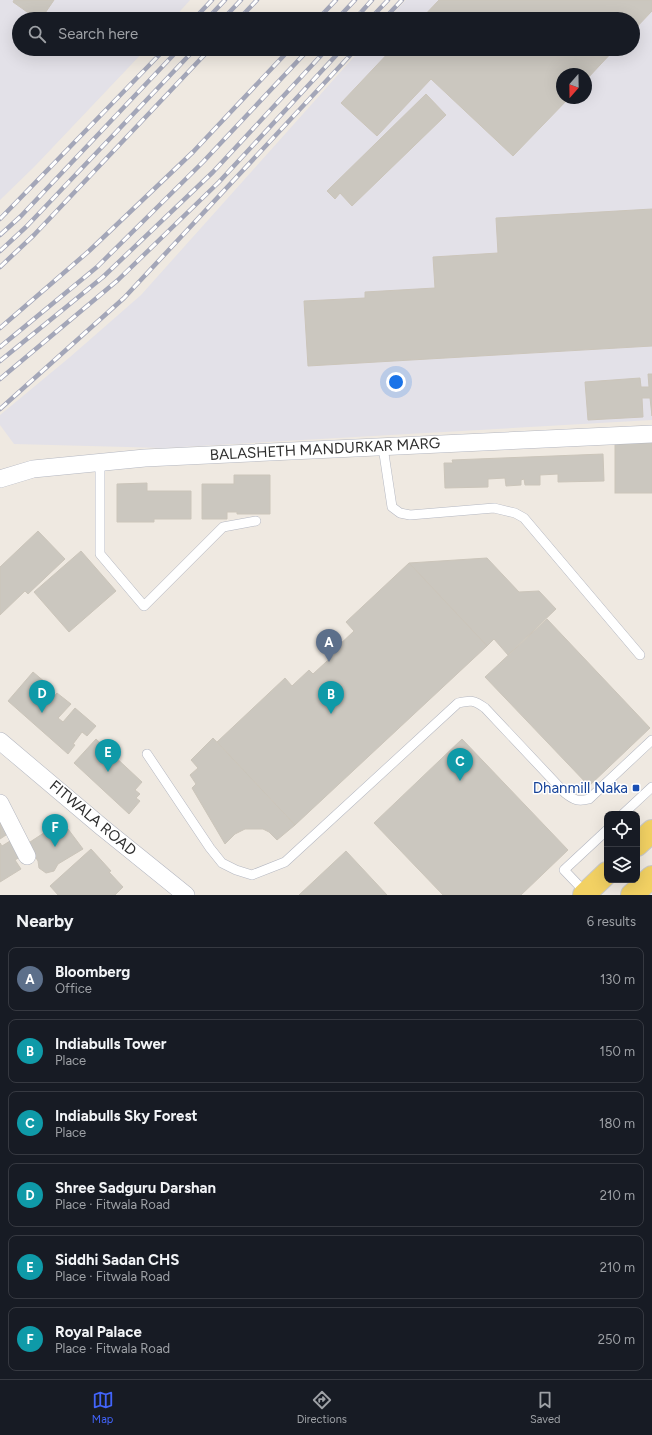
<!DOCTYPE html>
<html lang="en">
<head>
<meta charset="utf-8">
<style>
	:root { --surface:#171b24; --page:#242831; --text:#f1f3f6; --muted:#9ea1a6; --line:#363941; --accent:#4264fb }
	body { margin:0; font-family:Figtree,sans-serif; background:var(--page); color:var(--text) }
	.controls { position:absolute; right:12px; bottom:12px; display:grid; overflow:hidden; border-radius:8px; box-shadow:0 4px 16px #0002 }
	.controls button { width:36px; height:36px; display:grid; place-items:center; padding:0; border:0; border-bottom:1px solid var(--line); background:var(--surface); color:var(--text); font:20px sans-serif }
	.compass { position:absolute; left:556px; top:68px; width:36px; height:36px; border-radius:50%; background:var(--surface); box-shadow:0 4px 16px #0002; rotate:200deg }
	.you { position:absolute; left:396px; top:382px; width:14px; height:14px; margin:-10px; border:3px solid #fff; border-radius:50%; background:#1a73e8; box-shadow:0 0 0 6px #1a73e833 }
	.badge { display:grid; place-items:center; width:26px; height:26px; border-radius:50%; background:var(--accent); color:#fff; font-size:13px; font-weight:700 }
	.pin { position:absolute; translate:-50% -33px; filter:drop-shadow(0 1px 2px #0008) }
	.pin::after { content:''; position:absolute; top:21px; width:14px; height:12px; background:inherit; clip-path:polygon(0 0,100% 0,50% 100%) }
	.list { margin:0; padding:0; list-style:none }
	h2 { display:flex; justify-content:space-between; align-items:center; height:52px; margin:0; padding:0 16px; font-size:17px }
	h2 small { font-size:13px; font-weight:400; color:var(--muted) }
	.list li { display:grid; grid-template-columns:26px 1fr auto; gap:12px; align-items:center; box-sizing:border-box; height:64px; margin:0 8px 8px; padding:0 8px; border:1px solid var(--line); border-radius:8px }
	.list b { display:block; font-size:15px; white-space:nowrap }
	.list p { margin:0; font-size:13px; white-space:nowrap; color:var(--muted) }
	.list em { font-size:13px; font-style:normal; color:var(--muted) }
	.icon { flex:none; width:22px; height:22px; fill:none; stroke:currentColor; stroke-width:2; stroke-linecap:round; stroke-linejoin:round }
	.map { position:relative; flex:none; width:652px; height:895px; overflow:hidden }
	.search { position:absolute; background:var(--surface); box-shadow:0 4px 16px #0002; left:12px; right:12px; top:12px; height:44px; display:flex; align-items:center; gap:10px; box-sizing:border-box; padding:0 14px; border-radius:22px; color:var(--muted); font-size:15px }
	.sheet { height:484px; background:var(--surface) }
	nav { display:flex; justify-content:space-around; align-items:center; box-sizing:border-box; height:56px; border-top:1px solid var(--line); background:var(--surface); font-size:11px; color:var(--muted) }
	nav a { display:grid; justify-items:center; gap:2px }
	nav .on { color:var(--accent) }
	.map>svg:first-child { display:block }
</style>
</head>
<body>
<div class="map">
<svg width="652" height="895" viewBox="0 0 652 895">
	<rect width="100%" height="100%" fill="#efe9e1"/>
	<g fill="#e3e1e8" fill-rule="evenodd">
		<path d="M0,0h190l-17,19h-154v30h127l-111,117 -35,34z"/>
		<path d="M406,0h246v420l-488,28 -150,-4 -14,-19v-10l70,-58 71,-62 220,-246h272v-30h-245zM562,74h24v24h-24z"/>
	</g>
	<g fill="#cbc7bf" stroke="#cbc5ba">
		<path d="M14,0h40l-13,19h-4l-24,-17z"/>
		<path d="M439,0h213v11l-19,20v-12h-212z"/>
		<path d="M392,49h223l-29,31v-6h-24v24h7l-56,58 -82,-77 -54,57 -36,-33z"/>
		<path d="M426,94l20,21 -94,91 -12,-13 -5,6 -8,-8z"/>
		<path d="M652,209v137l-344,20 -4,-65 61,-3v-6l70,-4 -2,-31 65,-4 -2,-35z"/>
		<path d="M648,374h4v42l-2,-18h-8l1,19 -55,3 -3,-38 55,-4 1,9h8z"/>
		<rect x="615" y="441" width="37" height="52"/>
		<path d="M603,454l1,27 -46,1v-8l-18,1v10h-15l-1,-6 -3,1v5l-15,1 -1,-8 -17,1v8l-43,1 -1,-25h9l-1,-3z"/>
		<path d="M234,475h36v39h-33v-2h-10v7h-25v-35h32z"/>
		<path d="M147,483v8h44v28h-37v3h-37v-38z"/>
		<path d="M38,531l27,28 -37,35 -3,-3 -25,24v-48z"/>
		<path d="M81,551l35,40 -47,41 -35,-40z"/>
		<path d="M487,558l32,34 20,-1 17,18 -48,46 -14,-16 -7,7 -78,-83z"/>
		<path d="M409,563l78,83 -192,179 -78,-83 68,-64 7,8 17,-16 4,4 26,-24 -3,-2 18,-17 -8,-9z"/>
		<path d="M547,619l103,109 -61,58 -104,-109z"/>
		<path d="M33,672l19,16 -12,14 5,5 12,-14 14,11 -13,14 5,4 12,-14 21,18 -9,10 -5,-4 -9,12 2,1 -7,9 -60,-53z"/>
		<path d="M213,738l82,87 -18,15 -8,-8 -6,-3h-18l-10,5 -10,10 -33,-56 4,-4 -6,-9 8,-7 -7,-8z"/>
		<path d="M96,739l46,43 -7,8 5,4 -4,4 4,3 -11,13 -55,-51z"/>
		<path d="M462,739l106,111 -47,45h-78l-69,-72z"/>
		<path d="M0,818l9,15 -9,6z"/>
		<path d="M62,821l21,28 -25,15 -4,7 -8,2 -7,-5 -1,-7 -11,-17z"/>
		<path d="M10,841l10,16 -5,3 6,9 -21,13v-39l2,3z"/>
		<path d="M91,849l20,22 -2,1 14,15 -8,8h-57l-8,-9z"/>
		<path d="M346,851l41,44h-88z"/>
	</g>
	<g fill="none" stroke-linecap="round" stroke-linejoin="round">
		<g stroke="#b4b7c1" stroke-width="10">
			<g id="lane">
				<path d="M383,447l9,60 8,6 10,2 84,-7 21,5 9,5 116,137"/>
				<path d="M100,463v91l44,52 79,-79 33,-6"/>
				<path d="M147,754l63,94 12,15 14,7 16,5 33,-13 173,-159c13,-3 16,-3 27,5l80,85c9,7 13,9 24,6l63,-59"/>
				<path d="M623,814l29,-27"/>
				<path d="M586,893l-22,-23 43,-40"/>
			</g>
		</g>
		<g stroke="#b4b7c1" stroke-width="18">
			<g id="street">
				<path d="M0,479l33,-10 112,-11 507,-24"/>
				<path d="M0,741l103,87 83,67"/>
				<path d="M0,803l27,53"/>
			</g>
		</g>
		<g stroke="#c9c9c9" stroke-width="24">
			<g id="primary">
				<path d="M637,845l15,-14"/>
				<path d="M584,895l23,-22"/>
				<path d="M632,895l20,-18"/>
			</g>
		</g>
		<use href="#lane" stroke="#fff" stroke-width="9"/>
		<use href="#street" stroke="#fff" stroke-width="17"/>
		<use href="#primary" stroke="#f2d163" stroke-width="22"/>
		<g stroke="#a3a6b8" stroke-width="4.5">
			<g id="rail">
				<path d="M194,19l18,-19"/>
				<path d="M207,19l18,-19"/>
				<path d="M223,19l18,-19"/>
				<path d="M239,19l18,-19"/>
				<path d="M318,19l18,-19"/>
				<path d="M337,19l18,-19"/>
				<path d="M355,19l17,-19"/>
				<path d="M370,19l18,-19"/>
				<path d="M384,19l18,-19"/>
				<path d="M0,219l165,-170"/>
				<path d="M0,235l21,-19 158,-167"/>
				<path d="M0,251l26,-24 169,-178"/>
				<path d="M0,267l34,-32 176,-186"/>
				<path d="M0,328l89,-77 104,-99 97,-103"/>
				<path d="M0,347l97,-80 106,-105 106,-113"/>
				<path d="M0,361l103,-84 110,-105 114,-123"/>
				<path d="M0,379l118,-99 101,-98 123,-133"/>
				<path d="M0,409l124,-111 232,-249"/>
			</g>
		</g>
		<use href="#rail" stroke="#fff" stroke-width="3" stroke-dasharray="9" stroke-linecap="butt"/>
	</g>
	<rect fill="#1a4fb4" stroke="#fff" stroke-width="1.5" x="632" y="784" width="8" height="8" rx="2"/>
	<g text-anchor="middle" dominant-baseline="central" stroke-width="3" stroke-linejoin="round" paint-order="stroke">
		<g font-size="15" fill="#2e2e2e" stroke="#fff">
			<text transform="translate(325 449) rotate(-3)">BALASHETH MANDURKAR MARG</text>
			<text transform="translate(93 818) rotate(40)">FITWALA ROAD</text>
		</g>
		<g font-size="15" fill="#164399" stroke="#fff" text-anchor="end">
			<text x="628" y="788">Dhanmill Naka</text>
		</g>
	</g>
</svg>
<div class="controls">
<button><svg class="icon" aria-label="locate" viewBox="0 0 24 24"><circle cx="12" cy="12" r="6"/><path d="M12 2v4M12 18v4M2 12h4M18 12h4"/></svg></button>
<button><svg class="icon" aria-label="layers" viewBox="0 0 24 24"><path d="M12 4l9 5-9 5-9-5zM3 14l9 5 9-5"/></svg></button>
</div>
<svg class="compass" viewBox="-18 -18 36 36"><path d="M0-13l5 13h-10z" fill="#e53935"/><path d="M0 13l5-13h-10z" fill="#9ea1a6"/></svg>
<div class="you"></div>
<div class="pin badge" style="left:329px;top:662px;background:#5c6f8a">A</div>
<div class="pin badge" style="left:331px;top:714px;background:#0f9aa8">B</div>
<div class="pin badge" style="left:460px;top:781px;background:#0f9aa8">C</div>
<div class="pin badge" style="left:42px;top:713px;background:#0f9aa8">D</div>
<div class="pin badge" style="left:108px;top:772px;background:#0f9aa8">E</div>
<div class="pin badge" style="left:55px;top:847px;background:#0f9aa8">F</div>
<div class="search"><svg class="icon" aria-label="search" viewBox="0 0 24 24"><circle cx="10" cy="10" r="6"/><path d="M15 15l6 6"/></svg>Search here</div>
</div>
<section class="sheet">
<h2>Nearby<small>6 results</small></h2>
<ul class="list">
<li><span class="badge" style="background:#5c6f8a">A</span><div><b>Bloomberg</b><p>Office</p></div><em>130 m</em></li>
<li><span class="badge" style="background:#0f9aa8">B</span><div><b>Indiabulls Tower</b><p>Place</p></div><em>150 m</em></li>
<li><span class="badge" style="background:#0f9aa8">C</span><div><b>Indiabulls Sky Forest</b><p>Place</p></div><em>180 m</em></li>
<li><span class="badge" style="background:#0f9aa8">D</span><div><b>Shree Sadguru Darshan</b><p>Place · Fitwala Road</p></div><em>210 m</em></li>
<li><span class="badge" style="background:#0f9aa8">E</span><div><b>Siddhi Sadan CHS</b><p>Place · Fitwala Road</p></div><em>210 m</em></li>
<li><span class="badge" style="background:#0f9aa8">F</span><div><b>Royal Palace</b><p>Place · Fitwala Road</p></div><em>250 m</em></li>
</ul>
</section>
<nav>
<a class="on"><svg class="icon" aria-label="map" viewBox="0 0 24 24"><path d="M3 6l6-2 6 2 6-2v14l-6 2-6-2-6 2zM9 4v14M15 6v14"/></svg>Map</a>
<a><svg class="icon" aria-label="directions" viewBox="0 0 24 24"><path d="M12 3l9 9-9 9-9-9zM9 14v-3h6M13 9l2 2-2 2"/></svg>Directions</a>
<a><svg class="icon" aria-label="saved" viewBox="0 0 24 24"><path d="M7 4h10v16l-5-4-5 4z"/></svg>Saved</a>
</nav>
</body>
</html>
